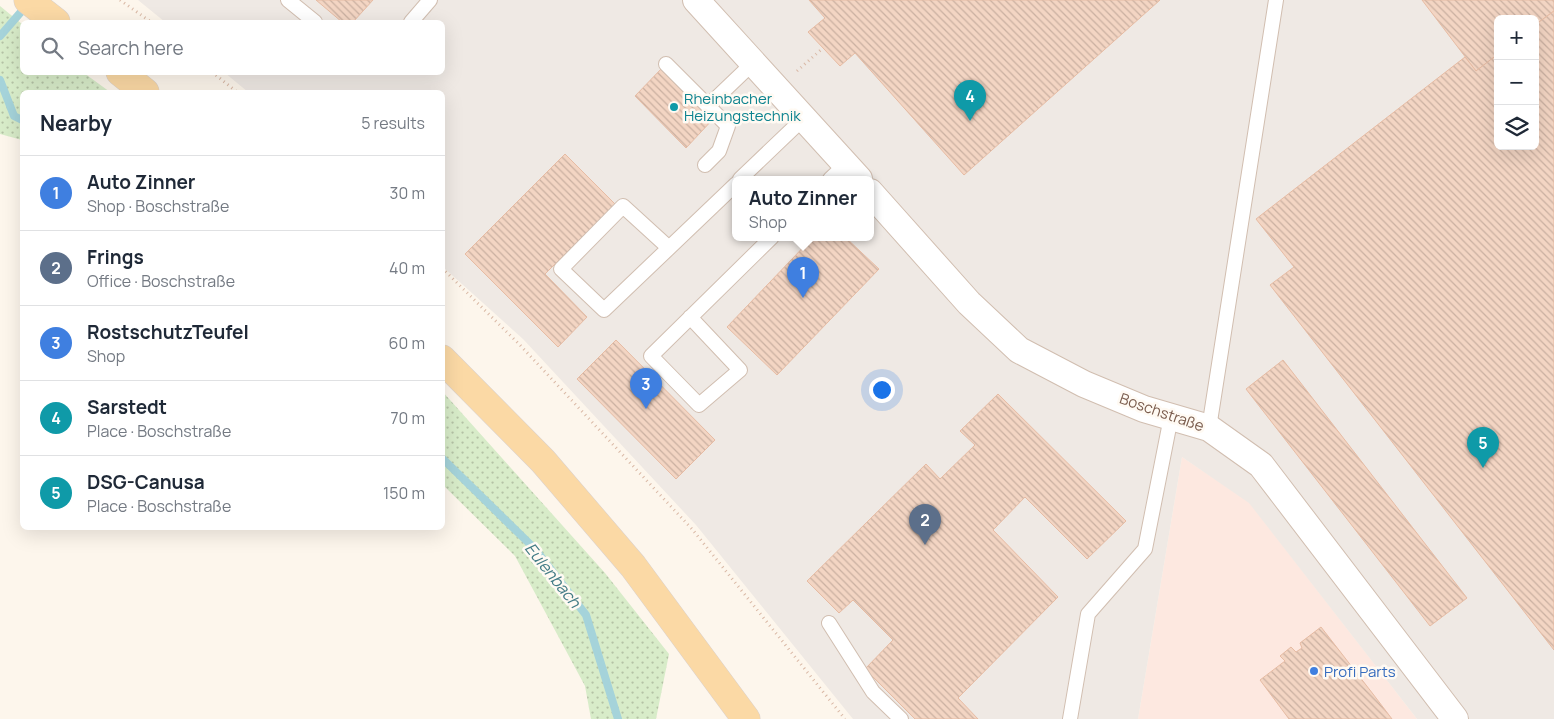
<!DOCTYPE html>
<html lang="en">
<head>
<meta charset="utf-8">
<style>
	:root { --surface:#fff; --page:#f2f2f3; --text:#1f2937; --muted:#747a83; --line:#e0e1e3; --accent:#e76f51 }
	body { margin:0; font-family:Manrope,sans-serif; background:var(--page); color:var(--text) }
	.controls { position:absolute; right:15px; top:15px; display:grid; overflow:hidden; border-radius:8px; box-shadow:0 5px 20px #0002 }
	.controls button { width:45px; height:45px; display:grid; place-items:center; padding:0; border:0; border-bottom:1px solid var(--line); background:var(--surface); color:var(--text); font:25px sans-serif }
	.you { position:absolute; left:881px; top:389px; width:18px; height:18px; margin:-12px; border:4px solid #fff; border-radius:50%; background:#1a73e8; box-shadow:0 0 0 8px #1a73e833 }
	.badge { display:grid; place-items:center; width:32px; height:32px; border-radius:50%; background:var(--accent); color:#fff; font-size:16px; font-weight:700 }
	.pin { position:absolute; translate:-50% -41px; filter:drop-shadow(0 1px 2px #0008) }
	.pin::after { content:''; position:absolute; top:26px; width:18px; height:15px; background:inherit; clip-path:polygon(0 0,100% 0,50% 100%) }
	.popup { position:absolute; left:732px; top:176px; width:142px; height:65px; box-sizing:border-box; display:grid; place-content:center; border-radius:8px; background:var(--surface); filter:drop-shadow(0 1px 4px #0005); font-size:16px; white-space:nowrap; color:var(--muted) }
	.popup b { font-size:19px; color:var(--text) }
	.popup::after { content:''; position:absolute; left:50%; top:100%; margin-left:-10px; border:10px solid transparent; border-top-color:var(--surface) }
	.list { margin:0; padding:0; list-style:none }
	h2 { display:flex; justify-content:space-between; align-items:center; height:65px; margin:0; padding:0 20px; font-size:21px }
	h2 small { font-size:16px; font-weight:400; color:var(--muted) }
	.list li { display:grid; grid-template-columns:32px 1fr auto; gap:15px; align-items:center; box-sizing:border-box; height:75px; padding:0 20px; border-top:1px solid var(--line) }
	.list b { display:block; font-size:19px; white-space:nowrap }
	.list p { margin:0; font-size:16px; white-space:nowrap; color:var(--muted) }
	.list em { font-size:16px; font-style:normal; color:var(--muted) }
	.icon { flex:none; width:28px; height:28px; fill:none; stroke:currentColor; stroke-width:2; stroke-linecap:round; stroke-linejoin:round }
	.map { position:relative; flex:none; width:1554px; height:719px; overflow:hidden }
	.search { position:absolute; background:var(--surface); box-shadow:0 5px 20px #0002; left:20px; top:20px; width:425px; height:55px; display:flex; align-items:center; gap:12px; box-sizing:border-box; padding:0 18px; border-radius:8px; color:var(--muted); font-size:19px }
	.panel { position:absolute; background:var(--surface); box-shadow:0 5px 20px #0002; left:20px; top:90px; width:425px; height:440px; border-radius:8px }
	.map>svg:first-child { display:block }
</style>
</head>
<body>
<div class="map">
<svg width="1554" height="719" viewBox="0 0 1554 719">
	<defs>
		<pattern id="green-dots" width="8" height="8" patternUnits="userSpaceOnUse" patternTransform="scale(1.25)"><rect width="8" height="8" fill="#d8ecc9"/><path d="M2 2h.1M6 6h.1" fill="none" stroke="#b4c2a5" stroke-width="1.8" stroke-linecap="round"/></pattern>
		<pattern id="building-back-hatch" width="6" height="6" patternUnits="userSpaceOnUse" patternTransform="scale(1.25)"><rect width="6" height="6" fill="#f3d5c3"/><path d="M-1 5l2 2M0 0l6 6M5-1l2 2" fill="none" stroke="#cab0a1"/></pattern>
	</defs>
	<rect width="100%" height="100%" fill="#fdf6ec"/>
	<path fill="#fde8e0" d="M1182,457l67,45 168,217h-279z"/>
	<path fill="#efe9e4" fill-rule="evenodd" d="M138,0h1416v719h-137l-168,-216 -67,-46 -44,262h-285l-157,-194 -173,-186 -80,-72 -1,-175h-194l-23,-19 217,-1v-50h-277zM1498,19h37v127h-37zM736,179h134v58h-134z"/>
	<g fill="url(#green-dots)">
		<path d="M0,6l22,18v48l62,1 26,19h-88v48l-22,-6z"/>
		<path d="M442,391l163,182 64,81 -13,65h-65l-6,-33 -70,-130 -72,-71z"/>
	</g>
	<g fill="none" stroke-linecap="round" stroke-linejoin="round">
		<g stroke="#a5d3da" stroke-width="8">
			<path d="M0,36l27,-31"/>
			<path d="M0,80l14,36 8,4"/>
			<path d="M442,458l93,91 51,66 32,104"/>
		</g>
	</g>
	<g fill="url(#building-back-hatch)" stroke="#e6bba3">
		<path d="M316,0h57l-20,22h-11z"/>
		<path d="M809,0h351l-196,175 -109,-122 -15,13 -32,-34 17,-14z"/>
		<path d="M1422,0h132v11l-19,14v-6h-37v35l-22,17z"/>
		<path d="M1554,11v639l-284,-365 24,-18 -38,-48 209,-162 11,14 22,-17v92h37v-121z"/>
		<path d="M663,67l51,51 -28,30 -51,-52z"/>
		<path d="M565,154l50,50 -70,70 42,43 -29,30 -93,-93z"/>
		<path d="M813,237h32l34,32 -102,106 -50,-48z"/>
		<path d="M616,340l99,100 -39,39 -99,-100z"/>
		<path d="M1283,360l184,238 -37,28 -184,-237z"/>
		<path d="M998,394l128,127 -39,38 -62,-62 -32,33 65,67 -100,101 20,21h-63l-50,-50 28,-29 -40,-40 -14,13 -32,-32 119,-117 14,15 35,-34 -15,-14z"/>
		<path d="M1321,627l52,67 19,25h-103l-29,-39 25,-19 -5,-5 11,-9 5,5 6,-4 -2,-5z"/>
	</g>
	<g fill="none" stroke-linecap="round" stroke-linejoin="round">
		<g stroke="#d1beb0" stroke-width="16">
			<g id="service">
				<path d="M288,0l27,22"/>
				<path d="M411,22l19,-22"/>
				<path d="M666,64l62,62 -9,25 -14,14"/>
				<path d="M708,106l46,-44"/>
				<path d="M740,179l65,-62"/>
				<path d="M830,179l16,-15"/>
				<path d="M669,248l-46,-42 -62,63 43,41 132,-126"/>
				<path d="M690,317l50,53 -41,35 -48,-49 121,-119"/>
				<path d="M1209,428l67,-428"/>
				<path d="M829,623l44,69 28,27"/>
				<path d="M1070,719l18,-105 57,-65 26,-132"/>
			</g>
		</g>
		<g stroke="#d1beb0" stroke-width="28">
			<g id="minor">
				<path d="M696,0l163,179"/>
				<path d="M870,192l99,111 50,47 65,34 60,25 65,19 52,37 194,254"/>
			</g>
		</g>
		<g stroke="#dad1cd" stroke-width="29">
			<g id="primary">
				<path d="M28,0l28,22"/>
				<path d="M120,72l25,20"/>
				<path d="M442,359l101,102 90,105 113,153"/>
			</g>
		</g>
		<g stroke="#d9b8a5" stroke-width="3" stroke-dasharray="1 4" stroke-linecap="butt">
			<path d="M120,0l31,22"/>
			<path d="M797,71l26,-23"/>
			<path d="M212,72l25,20"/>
			<path d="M442,268l77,76 173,185 153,190"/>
		</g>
		<use href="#service" stroke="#fff" stroke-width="14"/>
		<use href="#minor" stroke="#fff" stroke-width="26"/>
		<use href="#primary" stroke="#fbd9a5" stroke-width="28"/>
	</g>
	<circle fill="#0f9aa8" stroke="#fffaf3" stroke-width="2" cx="674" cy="107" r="5"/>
	<circle fill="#3f7fe0" stroke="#fffaf3" stroke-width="2" cx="1314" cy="671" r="5"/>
	<g text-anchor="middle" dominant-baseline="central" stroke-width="5" stroke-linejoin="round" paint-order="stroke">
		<g font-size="15" fill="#0d838f" stroke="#fffaf3" text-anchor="start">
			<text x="684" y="98">Rheinbacher<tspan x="684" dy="17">Heizungstechnik</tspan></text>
		</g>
		<g font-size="15" fill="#7a5c4d" stroke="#fffaf3">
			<text transform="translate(1162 412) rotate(19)">Boschstraße</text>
		</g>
		<g font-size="15" fill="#366cbe" stroke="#fffaf3" text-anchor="start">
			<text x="1324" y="671">Profi Parts</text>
		</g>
		<g font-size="16" font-style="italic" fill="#437c86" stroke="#fffaf3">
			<text transform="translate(553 575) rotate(51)">Eulenbach</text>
		</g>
	</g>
</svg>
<div class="controls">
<button>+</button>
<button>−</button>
<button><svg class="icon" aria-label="layers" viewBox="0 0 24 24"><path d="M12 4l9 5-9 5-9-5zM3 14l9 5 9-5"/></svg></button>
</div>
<div class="you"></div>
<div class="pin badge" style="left:803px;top:298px;background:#3f7fe0">1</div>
<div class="popup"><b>Auto Zinner</b>Shop</div>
<div class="pin badge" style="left:925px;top:545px;background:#5c6f8a">2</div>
<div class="pin badge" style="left:646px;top:409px;background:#3f7fe0">3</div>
<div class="pin badge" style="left:970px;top:121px;background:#0f9aa8">4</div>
<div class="pin badge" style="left:1483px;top:468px;background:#0f9aa8">5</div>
<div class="search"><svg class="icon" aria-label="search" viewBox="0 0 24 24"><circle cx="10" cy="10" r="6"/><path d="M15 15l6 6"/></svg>Search here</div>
<section class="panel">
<h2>Nearby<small>5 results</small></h2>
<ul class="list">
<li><span class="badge" style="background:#3f7fe0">1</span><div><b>Auto Zinner</b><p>Shop · Boschstraße</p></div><em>30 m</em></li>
<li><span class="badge" style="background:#5c6f8a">2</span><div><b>Frings</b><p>Office · Boschstraße</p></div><em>40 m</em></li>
<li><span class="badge" style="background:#3f7fe0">3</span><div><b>RostschutzTeufel</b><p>Shop</p></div><em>60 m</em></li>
<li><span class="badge" style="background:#0f9aa8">4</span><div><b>Sarstedt</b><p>Place · Boschstraße</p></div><em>70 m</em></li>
<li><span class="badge" style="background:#0f9aa8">5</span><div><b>DSG-Canusa</b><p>Place · Boschstraße</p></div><em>150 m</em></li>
</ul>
</section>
</div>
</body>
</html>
